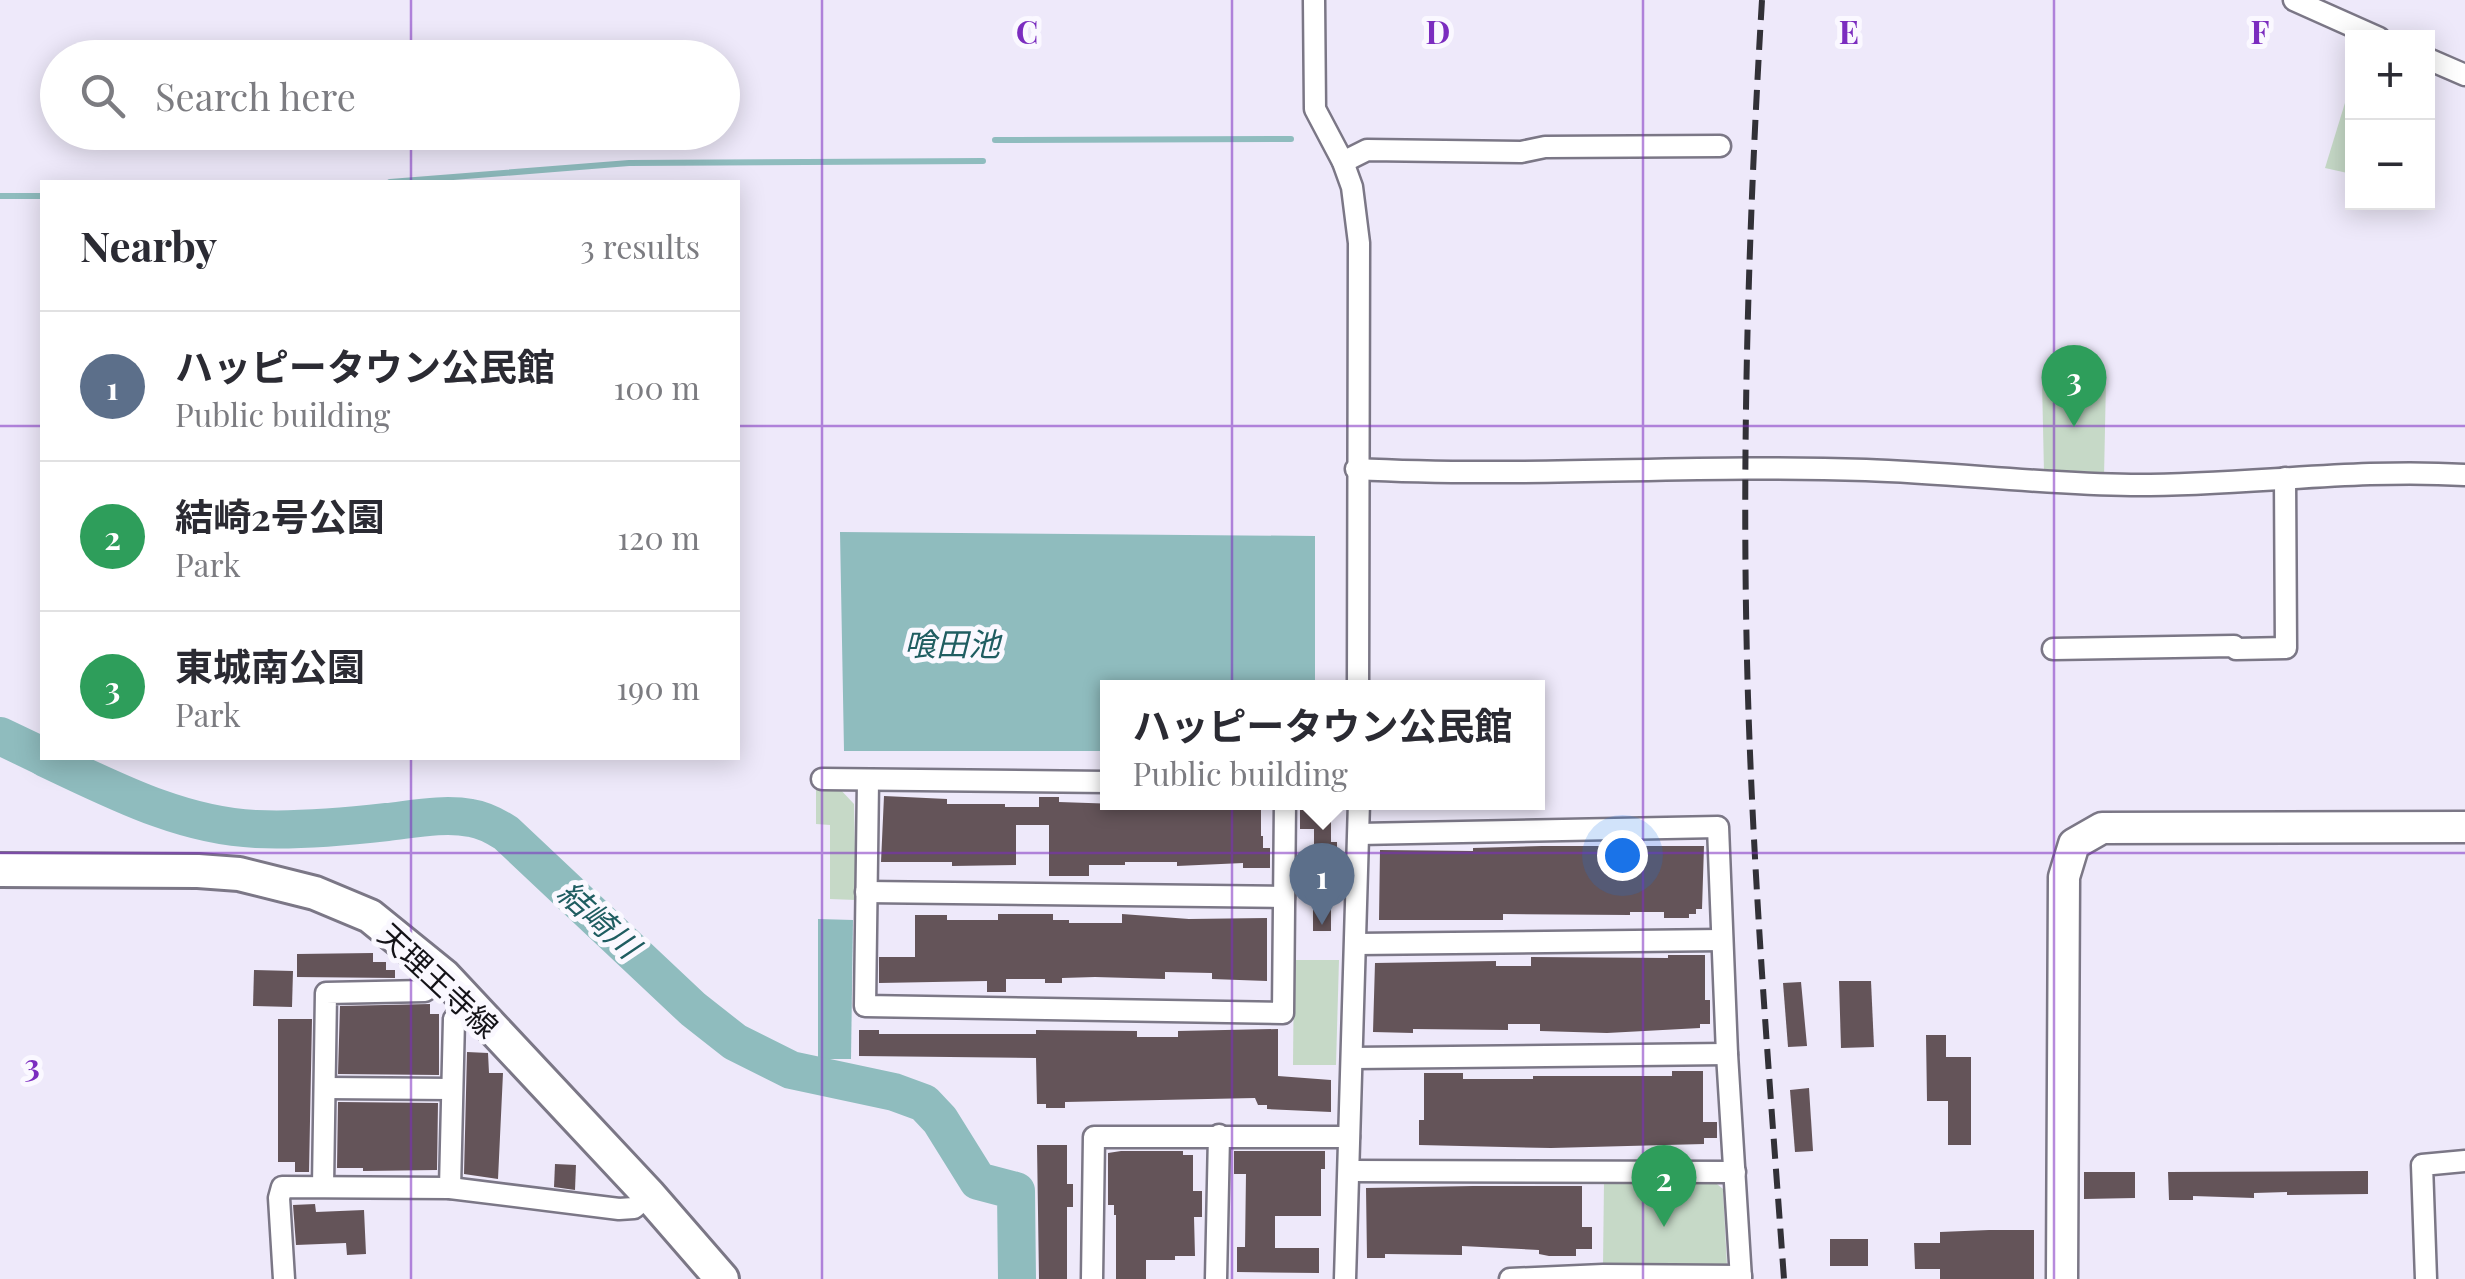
<!DOCTYPE html>
<html lang="en">
<head>
<meta charset="utf-8">
<style>
	:root { --surface:#fff; --page:#f7f7f7; --text:#2b2b33; --muted:#7c7c81; --line:#e1e1e2; --accent:#111827 }
	body { margin:0; font-family:"Playfair Display","Noto Sans JP",serif; background:var(--page); color:var(--text) }
	.controls { position:absolute; right:30px; top:30px; display:grid; overflow:hidden; border-radius:0px; box-shadow:0 5px 25px #0003 }
	.controls button { width:90px; height:90px; display:grid; place-items:center; padding:0; border:0; border-bottom:2px solid var(--line); background:var(--surface); color:var(--text); font:50px sans-serif }
	.you { position:absolute; left:1622px; top:855px; width:35px; height:35px; margin:-25px; border:8px solid #fff; border-radius:50%; background:#1a73e8; box-shadow:0 0 0 15px #1a73e833 }
	.badge { display:grid; place-items:center; width:65px; height:65px; border-radius:50%; background:var(--accent); color:#fff; font-size:32px; font-weight:700 }
	.pin { position:absolute; translate:-50% -82px; filter:drop-shadow(0 2px 5px #0008) }
	.pin::after { content:''; position:absolute; top:52px; width:35px; height:30px; background:inherit; clip-path:polygon(0 0,100% 0,50% 100%) }
	.popup { position:absolute; left:1100px; top:680px; width:445px; height:130px; box-sizing:border-box; display:grid; place-content:center; border-radius:0px; background:var(--surface); filter:drop-shadow(0 2px 8px #0005); font-size:32px; white-space:nowrap; color:var(--muted) }
	.popup b { font-size:38px; color:var(--text) }
	.popup::after { content:''; position:absolute; left:50%; top:100%; margin-left:-20px; border:20px solid transparent; border-top-color:var(--surface) }
	.list { margin:0; padding:0; list-style:none }
	h2 { display:flex; justify-content:space-between; align-items:center; height:130px; margin:0; padding:0 40px; font-size:42px }
	h2 small { font-size:32px; font-weight:400; color:var(--muted) }
	.list li { display:grid; grid-template-columns:65px 1fr auto; gap:30px; align-items:center; box-sizing:border-box; height:150px; padding:0 40px; border-top:2px solid var(--line) }
	.list b { display:block; font-size:38px; white-space:nowrap }
	.list p { margin:0; font-size:32px; white-space:nowrap; color:var(--muted) }
	.list em { font-size:32px; font-style:normal; color:var(--muted) }
	.icon { flex:none; width:55px; height:55px; fill:none; stroke:currentColor; stroke-width:2; stroke-linecap:round; stroke-linejoin:round }
	.map { position:relative; flex:none; width:2465px; height:1279px; overflow:hidden }
	.search { position:absolute; background:var(--surface); box-shadow:0 5px 25px #0003; left:40px; top:40px; width:700px; height:110px; display:flex; align-items:center; gap:25px; box-sizing:border-box; padding:0 35px; border-radius:55px; color:var(--muted); font-size:38px }
	.panel { position:absolute; background:var(--surface); box-shadow:0 5px 25px #0003; left:40px; top:180px; width:700px; height:580px; border-radius:0px }
	.map>svg:first-child { display:block }
</style>
</head>
<body>
<div class="map">
<svg width="2465" height="1279" viewBox="0 0 2465 1279">
	<rect width="100%" height="100%" fill="#eee9fa"/>
	<g fill="#c6d9c7">
		<path d="M2352,80v94l-27,-6z"/>
		<path d="M2106,380l-2,97 -60,-4 -2,-92z"/>
		<path d="M816,787h22l16,17 2,96 -26,-1v-74l-14,-1z"/>
		<path d="M1294,960h45l-3,105h-43z"/>
		<path d="M1712,1180l11,9 4,77 -124,1 1,-86z"/>
	</g>
	<g fill="#8fbcbe">
		<path d="M840,532l475,4v151l-208,1v63h-263z"/>
		<path d="M818,919l35,1 -2,139h-33z"/>
	</g>
	<g fill="none" stroke-linecap="round" stroke-linejoin="round">
		<g stroke="#8fbcbe" stroke-width="6">
			<path d="M995,140l296,-1"/>
			<path d="M390,182l239,-19 354,-2"/>
			<path d="M0,196h42"/>
		</g>
		<g stroke="#8fbcbe" stroke-width="38">
			<path d="M0,736l42,20"/>
			<path d="M45,758c66,31 136,68 211,71 43,2 87,-2 131,-7 27,-3 57,-9 84,-4 13,2 24,8 35,15l187,176 42,33 56,28 103,22 30,11 16,17 38,61 38,10 1,88"/>
		</g>
	</g>
	<g fill="#645459">
		<path d="M884,796l63,3v5h58v3h34v-10h20v5l88,3 114,-3v34h2v12h7v20h-27v-5l-66,3v-4h-52v3h-36v11h-40v-51h-33v40l-64,1v-4h-71z"/>
		<path d="M1300,807h31v35h6v28h-3v29h-3v32h-18v-37h-14v-18h15v-47h-14z"/>
		<path d="M1542,846h162l-2,63h-6v5h-7v4h-25v-6h-34v3l-127,-1v6h-124l1,-70 93,1v-3z"/>
		<path d="M998,914h55v6h16v3h53v-9l67,5 78,-1v63l-55,-2v-6l-47,-1v7l-70,-2 -33,1v5h-17v-4h-39v13h-19v-11l-108,2v-26h36v-42h32v5h51z"/>
		<path d="M373,953v9h13v8h9v8l-98,-1v-23z"/>
		<path d="M1668,955h37v45h5v24h-10v4l-93,5 -67,-2v-7h-32v6l-95,-1v4l-40,-1 2,-69 121,-2v5h35v-9l137,1z"/>
		<path d="M254,970l39,1 -1,36 -39,-1z"/>
		<path d="M1839,981h32l3,66 -33,1z"/>
		<path d="M1801,982l6,64 -19,1 -5,-64z"/>
		<path d="M430,1004v10h9v61l-101,-1 2,-68z"/>
		<path d="M278,1019h34l-3,153h-14v-10h-17z"/>
		<path d="M1278,1029v47l53,4v32l-64,-3v-4h-9l-3,-7 -190,4v6h-19v-4h-9l-1,-46 -177,-2v-26h20v4h157v-4l101,1v6h41v-6z"/>
		<path d="M1926,1035h20v22h25v88h-23v-44h-21z"/>
		<path d="M467,1052l21,1 1,20h14l-5,106 -34,-5z"/>
		<path d="M1672,1071h31v51h14v16h-13v6l-153,4 -132,-3v-25h5v-47h39v6h70v-3h139z"/>
		<path d="M1809,1088l4,63 -18,1 -5,-62z"/>
		<path d="M338,1102l100,1 -1,67 -74,1v-3h-26z"/>
		<path d="M1037,1145h30v39h6v23h-6v72h-28z"/>
		<path d="M1121,1151h62v4h10v36h9v26h-8l1,39h-20v4h-29v19h-30v-64h-2v-10h-6v-52z"/>
		<path d="M1234,1151h91v18h-4v47h-46v32h44v25l-82,-1v-25h8l1,-73h-12z"/>
		<path d="M555,1164l21,1 -1,25 -21,-3z"/>
		<path d="M2368,1171v23l-81,1v-3l-33,1v5l-61,-2v4h-24l-1,-28z"/>
		<path d="M2084,1172h51v26l-51,1z"/>
		<path d="M1473,1186h109v41h10v22h-16v7h-27l-10,-2v-4l-77,-4v9l-77,-1v4h-18l-1,-70z"/>
		<path d="M315,1204l1,8 48,-2 2,44 -19,1 -1,-12 -50,2 -3,-40z"/>
		<path d="M1989,1230h45v49h-94v-10h-25l-1,-26h26v-11z"/>
		<rect x="1830" y="1239" width="38" height="27"/>
	</g>
	<g fill="none" stroke-linecap="round" stroke-linejoin="round">
		<g stroke="#7b7786" stroke-width="25">
			<g id="street">
				<path d="M1314,0l1,109 28,53 9,25 7,56 -1,445"/>
				<path d="M2294,0l85,38"/>
				<path d="M2428,59l37,16"/>
				<path d="M1343,162l24,-12 154,2 24,-5 175,-1"/>
				<path d="M1356,469c170,9 340,-5 510,1 88,3 177,14 265,15 112,1 222,-17 334,-10"/>
				<path d="M2053,649l181,-3 2,3 50,-1 -1,-170"/>
				<path d="M822,779l285,3"/>
				<path d="M868,781l-3,225 418,7 2,-211"/>
				<path d="M1359,834l359,-7 9,227 14,225"/>
				<path d="M866,892l418,5"/>
				<path d="M1356,944l366,-4"/>
				<path d="M1353,1058l374,-4"/>
				<path d="M326,1088l125,1"/>
				<path d="M1349,1171l386,1"/>
				<path d="M323,1186l3,-193 99,-2 19,-15"/>
				<path d="M450,1188l4,-169 14,-16"/>
				<path d="M284,1279l-5,-81 3,-11 168,1 169,21 15,-1 15,-13"/>
				<path d="M1092,1279l2,-142h255"/>
				<path d="M1216,1279l3,-144"/>
				<path d="M1345,1279l14,-477"/>
				<path d="M1510,1279l93,-4 138,1"/>
				<path d="M2426,1279l-4,-114 43,-4"/>
			</g>
		</g>
		<g stroke="#7b7786" stroke-width="35">
			<path id="secondary" d="M2062,1279l2,-402 10,-33 28,-16 363,-1"/>
		</g>
		<g stroke="#7b7786" stroke-width="38">
			<path id="primary" d="M0,870l198,1 41,3 76,19 55,23 74,60 205,219 73,84"/>
		</g>
		<use href="#street" stroke="#fff" stroke-width="20"/>
		<use href="#secondary" stroke="#fff" stroke-width="30"/>
		<use href="#primary" stroke="#fff" stroke-width="32"/>
		<path stroke="#323137" stroke-width="6" stroke-dasharray="20 10" stroke-linecap="butt" d="M1762,0c-14,232 -21,464 -14,697 6,194 22,388 36,582"/>
	</g>
	<path fill="none" stroke="#7b2cbf" stroke-width="2.5" stroke-opacity="0.55" d="M411,0v58M822,0v1279M1232,0v1279M1643,0v1279M2054,0v1279M411,132v50M0,426h42M738,426h1727M411,758v521M0,853h2465"/>
	<g text-anchor="middle" dominant-baseline="central" stroke-width="10" stroke-linejoin="round" paint-order="stroke">
		<g font-size="30" fill="#141318" stroke="#faf8ff">
			<text transform="translate(439 980) rotate(43)">天理王寺線</text>
		</g>
		<g font-size="32" font-style="italic" fill="#1f5d61" stroke="#faf8ff">
			<text x="952" y="642">喰田池</text>
			<text transform="translate(600 918) rotate(42)">結崎川</text>
		</g>
	</g>
	<g font-size="32" text-anchor="middle" font-weight="bold" fill="#7b2cbf" stroke="#faf8ff" stroke-width="10" stroke-linejoin="round" paint-order="stroke">
		<text x="1027" y="44">C</text>
		<text x="1438" y="44">D</text>
		<text x="1849" y="44">E</text>
		<text x="2260" y="44">F</text>
		<text x="32" y="1077">3</text>
	</g>
</svg>
<div class="controls">
<button>+</button>
<button>−</button>
</div>
<div class="you"></div>
<div class="pin badge" style="left:1322px;top:925px;background:#5c6f8a">1</div>
<div class="popup"><b>ハッピータウン公民館</b>Public building</div>
<div class="pin badge" style="left:1664px;top:1227px;background:#2e9e5b">2</div>
<div class="pin badge" style="left:2074px;top:427px;background:#2e9e5b">3</div>
<div class="search"><svg class="icon" aria-label="search" viewBox="0 0 24 24"><circle cx="10" cy="10" r="6"/><path d="M15 15l6 6"/></svg>Search here</div>
<section class="panel">
<h2>Nearby<small>3 results</small></h2>
<ul class="list">
<li><span class="badge" style="background:#5c6f8a">1</span><div><b>ハッピータウン公民館</b><p>Public building</p></div><em>100 m</em></li>
<li><span class="badge" style="background:#2e9e5b">2</span><div><b>結崎2号公園</b><p>Park</p></div><em>120 m</em></li>
<li><span class="badge" style="background:#2e9e5b">3</span><div><b>東城南公園</b><p>Park</p></div><em>190 m</em></li>
</ul>
</section>
</div>
</body>
</html>
